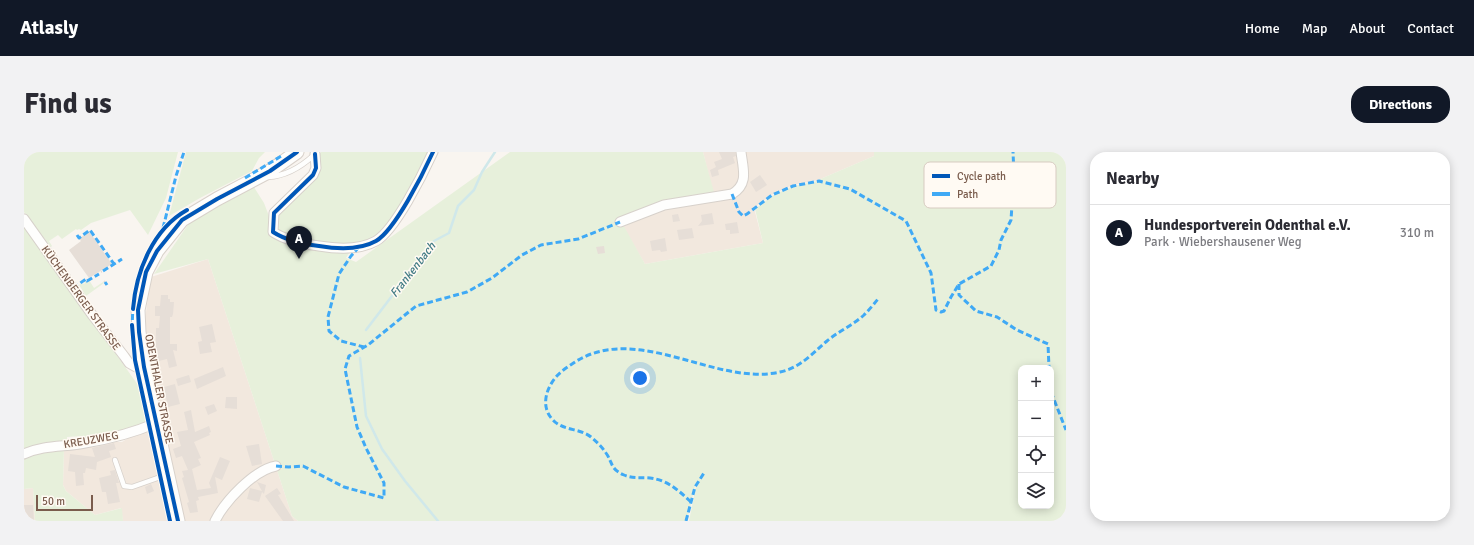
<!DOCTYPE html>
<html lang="en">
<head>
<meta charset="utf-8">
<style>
	:root { --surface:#fff; --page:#f2f2f3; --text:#2b2b33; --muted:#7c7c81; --line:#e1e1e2; --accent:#111827 }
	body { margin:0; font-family:Signika,sans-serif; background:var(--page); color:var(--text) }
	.controls { position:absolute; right:12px; bottom:12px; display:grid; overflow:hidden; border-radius:8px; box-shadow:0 2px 10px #0003 }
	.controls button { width:36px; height:36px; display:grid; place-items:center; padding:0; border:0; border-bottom:1px solid var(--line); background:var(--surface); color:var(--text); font:20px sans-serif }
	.scale { position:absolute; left:12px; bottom:10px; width:57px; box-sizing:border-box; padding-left:4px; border:2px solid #7a5c4d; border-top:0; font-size:11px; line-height:14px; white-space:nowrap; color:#7a5c4d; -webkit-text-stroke:3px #fffaf3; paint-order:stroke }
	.you { position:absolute; left:616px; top:226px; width:14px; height:14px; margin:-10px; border:3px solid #fff; border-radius:50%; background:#1a73e8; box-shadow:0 0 0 6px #1a73e833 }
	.badge { display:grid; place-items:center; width:26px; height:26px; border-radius:50%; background:var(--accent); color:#fff; font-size:13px; font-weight:700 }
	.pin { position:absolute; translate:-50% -33px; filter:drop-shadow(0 1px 2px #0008) }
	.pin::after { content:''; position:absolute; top:21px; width:14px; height:12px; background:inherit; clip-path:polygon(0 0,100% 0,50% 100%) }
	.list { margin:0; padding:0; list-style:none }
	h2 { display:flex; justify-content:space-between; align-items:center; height:52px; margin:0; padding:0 16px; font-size:17px }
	h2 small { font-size:13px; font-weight:400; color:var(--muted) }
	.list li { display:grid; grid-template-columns:26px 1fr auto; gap:12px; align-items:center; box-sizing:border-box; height:56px; padding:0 16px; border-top:1px solid var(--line) }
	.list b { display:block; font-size:15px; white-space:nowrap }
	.list p { margin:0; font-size:13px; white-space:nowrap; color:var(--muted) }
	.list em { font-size:13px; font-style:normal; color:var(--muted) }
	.icon { flex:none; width:22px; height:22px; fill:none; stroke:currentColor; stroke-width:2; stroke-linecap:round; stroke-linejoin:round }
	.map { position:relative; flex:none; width:1042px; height:369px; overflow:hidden; border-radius:16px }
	header { display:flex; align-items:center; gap:24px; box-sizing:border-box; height:56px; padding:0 20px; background:var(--accent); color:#fff }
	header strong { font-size:19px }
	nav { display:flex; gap:22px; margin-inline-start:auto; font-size:14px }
	.intro { display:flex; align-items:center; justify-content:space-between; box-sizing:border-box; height:96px; padding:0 24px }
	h1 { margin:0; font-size:28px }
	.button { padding:10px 18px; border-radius:16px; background:var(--accent); color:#fff; font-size:14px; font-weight:700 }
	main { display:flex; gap:24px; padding:0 24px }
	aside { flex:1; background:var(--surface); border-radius:16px; box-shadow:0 2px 10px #0003 }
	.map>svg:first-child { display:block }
</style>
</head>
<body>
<header>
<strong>Atlasly</strong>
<nav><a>Home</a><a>Map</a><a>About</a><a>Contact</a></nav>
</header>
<div class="intro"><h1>Find us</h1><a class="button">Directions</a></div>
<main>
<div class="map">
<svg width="1042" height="369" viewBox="0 0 1042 369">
	<rect width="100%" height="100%" fill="#f9f5f0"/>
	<g fill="#f2e8de">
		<path d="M679,0h171v4l-56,24 -25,5 -22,10 -17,13 9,35 -118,21 -25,-42 44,-17 50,-9z"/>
		<path d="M184,107l84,257 6,5h-115l-33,-146 -5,-56 6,-42z"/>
		<path d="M124,277l19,92h-44l-2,-13 -26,7 -29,-24 -3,-6 1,-37 27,-1 24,-9 3,4h4l16,-10z"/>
		<path d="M9,336l2,33h-11v-32z"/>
	</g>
	<g fill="#e7f0db" fill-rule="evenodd">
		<path d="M0,0h154l-12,46 -18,37 -18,-25 -39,13 -10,7 -2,-1 -2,1 -1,-1 -14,10 -4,-4 -9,6 3,5 -1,1 -27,-35z"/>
		<path d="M162,0h79l-6,6 -7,13 -52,27 -31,18z"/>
		<path d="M297,0h111l-20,41 -35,48 -26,7 -71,-11 -7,-14 1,-10 27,-26z"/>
		<path d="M486,0h193l12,44 -22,5 -72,20 24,43 118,-21 -8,-34 17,-13 21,-10 25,-5v-1l56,-24v-4h192v369h-377l7,-35h-1l-8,35h-389l-6,-5 -84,-257 -54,15 40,-58 58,-32 12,19 13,34 74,13 -5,8 10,4zM997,216h30v138h-30z"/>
		<path d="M0,73l114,160 9,39 -63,18 -1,-6 -16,1v7l-43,8z"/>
		<path d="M65,128l5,8 9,-6 1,1 -18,13 -7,-11 3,-2 2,1 1,-1 -1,-1 1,-1 1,1z"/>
		<path d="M40,296l-1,37 3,6 29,24 27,-7 1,13h-88l-2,-33 -9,1v-33z"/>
	</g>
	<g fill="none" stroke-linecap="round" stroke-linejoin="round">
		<g stroke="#d0e8ea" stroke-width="2.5">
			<path d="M342,178l68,-89 15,-8 9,-27 16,-16 8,-18 13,-20"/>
			<path d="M336,206l6,58 16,33 23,32 33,40"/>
		</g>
	</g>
	<g fill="#e6ded7">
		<path d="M695,0h16l1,4 -3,1 2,6 -17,7 1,5 -7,2 -2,-7 6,-3 -2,-5 8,-3z"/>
		<path d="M736,23l7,10 -11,7 -6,-10z"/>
		<path d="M688,61l2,11 -16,2 4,-5 -1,-6z"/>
		<path d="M654,62l2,7 -7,1 -1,-7z"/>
		<path d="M713,70l2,11 -9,1v-4h-4l-1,-6z"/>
		<path d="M668,76l2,10 -15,2 -2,-10z"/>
		<path d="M65,79l23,33 -23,14 -20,-28 12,-9 -2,-2z"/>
		<path d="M641,86l2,13 -6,1 -1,-2 -8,1 -2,-10z"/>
		<path d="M580,94l1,7 -7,1 -2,-7z"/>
		<path d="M137,143h7v4h2v3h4l-1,12 -1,3h-2v27h7v7l-4,-1 4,16 -8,2 -2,-9 -12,3 -2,-9h3v-25h3l1,-12h-5v-10h5z"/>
		<path d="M188,172l4,18 -6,1 2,9 -12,2 -2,-12 4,-1 -3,-14z"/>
		<path d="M199,215l3,9 -29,13 -3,-10z"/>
		<path d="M165,223l2,7 -13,4 -2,-7z"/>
		<path d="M151,232l5,20 -12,3 -4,-20z"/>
		<path d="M202,245h11v12l-12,-1z"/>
		<path d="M190,252l3,7 -9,4 -3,-8z"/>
		<path d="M167,258l4,22 14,-6 2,6 -2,1 1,2 -16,7 7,16 -3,1 3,6 -9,4 5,21 14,-2 -2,-5 11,-26 10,4 -8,19 -7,-3 3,16 -20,4 1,3 -3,1 2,11 -8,1 -3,-10 2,-1 -7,-24 2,-1 -2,-6 6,-1 -6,-14 -6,2 -3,-9 8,-3 -4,-14 11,-2 -4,-18z"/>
		<path d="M90,291l2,6 -7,2 2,6 -14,5 -1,8 -10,-2 -1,5h-2l1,12 -8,1 -1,-14 -7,-1 2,-17 25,3 -3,-9z"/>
		<path d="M235,292l3,20 -10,2 -6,-20z"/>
		<path d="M91,318l4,13h-3l4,19 -12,2 -2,-12h-4l-3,-14 12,-3 -1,-4z"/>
		<path d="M233,330l9,3 -2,9 -2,-2 -3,10 -12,-3 3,-11 12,3z"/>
		<path d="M127,332l3,7 -7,3 -2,-7z"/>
		<path d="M253,336l4,6 -3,1 16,26h-11l-18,-25z"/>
		<path d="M0,353h9l1,16h-8z"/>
	</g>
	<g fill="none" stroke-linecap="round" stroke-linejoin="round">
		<g stroke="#d7d1cb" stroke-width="6">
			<g id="service">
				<path d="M244,25c18,-1 33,-10 46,-22"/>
				<path d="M91,308l9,26 8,1 34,-12"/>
			</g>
		</g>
		<g stroke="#d7d1cb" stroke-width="11">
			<g id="minor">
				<path d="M291,2l1,14 -3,7 -39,38 -1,19c14,9 30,12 46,14 18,3 41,4 57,-5 19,-11 47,-67 57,-89"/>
				<path d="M0,67l69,97 31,40 5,7 7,4h8"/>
				<path d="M596,70l44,-17 68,-11c17,-10 11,-25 9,-42"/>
				<path d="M0,302c19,-9 41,-7 61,-11 24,-4 48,-10 71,-20"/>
				<path d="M191,369c10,-20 39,-51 61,-55"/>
			</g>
		</g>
		<g stroke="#d9d2cb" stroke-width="15">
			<path id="secondary" d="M154,369l-34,-154 -5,-35 -1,-22 8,-38 11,-21 25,-31 35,-21 53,-28 27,-19"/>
		</g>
		<g stroke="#dcd5d0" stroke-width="1.5" stroke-dasharray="1 3" stroke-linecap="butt">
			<path d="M77,120l2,-1"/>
			<path d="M80,129l1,1"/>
		</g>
		<use href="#service" stroke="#fefefd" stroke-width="4.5"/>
		<use href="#minor" stroke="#fefefd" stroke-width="9"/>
		<use href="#secondary" stroke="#fefefd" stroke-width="13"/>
		<g stroke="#3fa9f5" stroke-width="3" stroke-dasharray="6 3" stroke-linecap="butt">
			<path d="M221,26l38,-23"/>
			<path d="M708,42l7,18 4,4 4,-2 25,-19 21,-9 26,-5 31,8 56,32 25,52 5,37 5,2 3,-1 7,-14 8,-13 32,-18 8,-16 2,-10 10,-20 3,-46 -1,-22"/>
			<path d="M139,76l13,-52 8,-24"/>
			<path d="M53,83l2,3 11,-8 24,34"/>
			<path d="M335,95l-8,9 -12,18 -11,43 1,14 12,10 23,6"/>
			<path d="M79,119l19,-12"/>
			<path d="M81,130l2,3"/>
			<path d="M935,132v11l17,16 21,6 20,13 31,14 1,24"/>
			<path d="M49,136l13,-9 1,2 12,-7"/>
			<path d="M108,177l1,-24"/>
			<path d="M1027,240l15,38"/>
			<path d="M252,314l13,1 14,-1 41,21 40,11v-15l-18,-35 -9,-21 -12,-58 4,-13 19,-11 48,-39 51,-14 25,-14 30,-23 19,-10 37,-6 42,-17"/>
			<path d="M667,350c-12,-11 -23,-22 -41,-24 -9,-1 -17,1 -26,-3 -14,-6 -11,-12 -18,-22 -4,-6 -9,-11 -15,-16 -11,-9 -28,-6 -38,-17 -10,-10 -9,-24 -2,-36 5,-9 13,-15 21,-20 63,-44 143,23 208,8 20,-4 33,-19 47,-31 12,-10 26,-16 37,-26 5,-5 10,-11 14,-16"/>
			<path d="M662,369l9,-34 9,-14"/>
		</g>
		<g stroke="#fffaf3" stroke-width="6">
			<g id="cycleway">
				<path d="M291,2l1,14 -3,7 -39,38 -1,19c14,9 30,12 46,14 18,3 41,4 57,-5 19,-11 47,-67 57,-89"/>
				<path d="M109,157c3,-38 20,-80 54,-99"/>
				<path d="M108,173l3,35 35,161"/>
				<path d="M154,369l-34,-154 -5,-35 -1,-22 8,-38 11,-21 25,-31 35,-21 53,-28 27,-19"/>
			</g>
		</g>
		<use href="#cycleway" stroke="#0057b8" stroke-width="4"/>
	</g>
	<g text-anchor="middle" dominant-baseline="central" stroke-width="3" stroke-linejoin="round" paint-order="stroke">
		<g font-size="11" fill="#7a5c4d" stroke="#fffaf3">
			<text transform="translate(57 146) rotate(54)">KÜCHENBERGER STRASSE</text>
			<text transform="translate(135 237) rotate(79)">ODENTHALER STRASSE</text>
			<text transform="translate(67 288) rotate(-10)">KREUZWEG</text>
		</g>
		<g font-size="12" font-style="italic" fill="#437c86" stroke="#fffaf3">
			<text transform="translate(389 118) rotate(-52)">Frankenbach</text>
		</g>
	</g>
	<rect x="900" y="10" width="132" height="46" rx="6" fill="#fffaf3" stroke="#d7cbc1" stroke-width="1"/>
	<rect x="908" y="22" width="18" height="4" fill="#0057b8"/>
	<rect x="908" y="40" width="18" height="4" fill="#3fa9f5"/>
	<g font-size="11" fill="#7a5c4d">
		<text x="933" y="28">Cycle path</text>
		<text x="933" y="46">Path</text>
	</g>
</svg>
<div class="controls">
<button>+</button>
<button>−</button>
<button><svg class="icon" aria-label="locate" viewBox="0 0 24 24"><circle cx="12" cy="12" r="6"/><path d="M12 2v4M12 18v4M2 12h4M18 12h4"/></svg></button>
<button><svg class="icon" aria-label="layers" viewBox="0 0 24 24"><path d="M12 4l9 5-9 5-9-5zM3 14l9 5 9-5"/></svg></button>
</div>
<div class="scale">50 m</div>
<div class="you"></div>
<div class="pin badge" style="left:275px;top:107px">A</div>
</div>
<aside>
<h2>Nearby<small></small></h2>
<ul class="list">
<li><span class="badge">A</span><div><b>Hundesportverein Odenthal e.V.</b><p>Park · Wiebershausener Weg</p></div><em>310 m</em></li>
</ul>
</aside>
</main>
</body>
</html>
